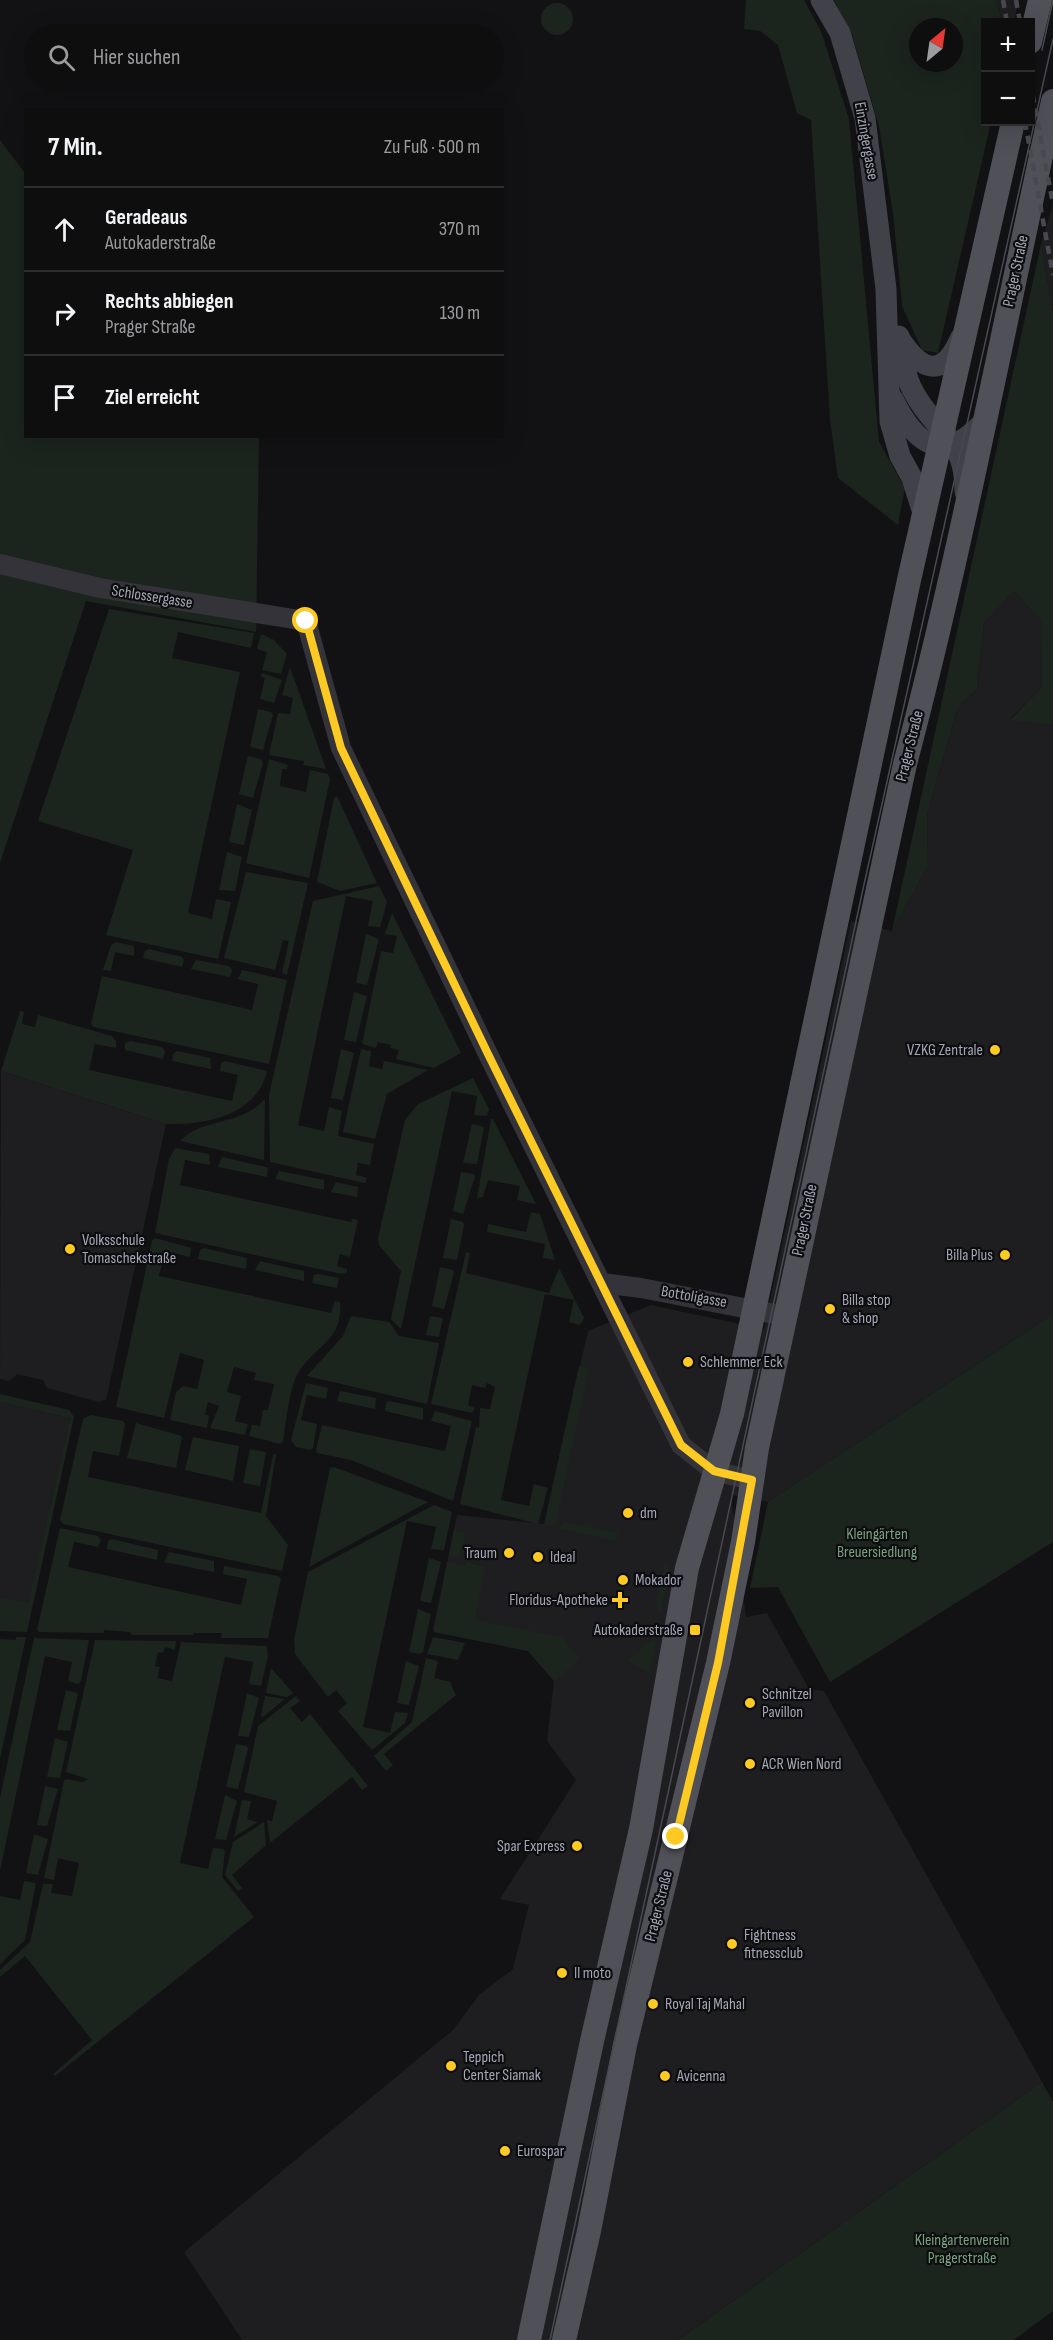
<!DOCTYPE html>
<html lang="de">
<head>
<meta charset="utf-8">
<style>
	:root { --surface:#0e0e0f; --page:#1c1c1d; --text:#f1f3f6; --muted:#9b9c9e; --line:#2e2e2f }
	body { margin:0; font-family:"Sofia Sans Condensed",sans-serif; background:var(--page); color:var(--text) }
	.controls { position:absolute; right:18px; top:18px; display:grid; overflow:hidden; border-radius:0px; box-shadow:0 6px 24px #0002 }
	.controls button { width:54px; height:54px; display:grid; place-items:center; padding:0; border:0; border-bottom:2px solid var(--line); background:var(--surface); color:var(--text); font:30px sans-serif }
	.compass { position:absolute; left:909px; top:18px; width:54px; height:54px; border-radius:50%; background:var(--surface); box-shadow:0 6px 24px #0002; rotate:29deg }
	.stop { position:absolute; width:18px; height:18px; margin:-14px; border:4px solid #fcca22; border-radius:50%; background:#fff }
	.stop.end { background:#fcca22; border-color:#fff; box-shadow:0 2px 6px #0008 }
	.list { margin:0; padding:0; list-style:none }
	h2 { display:flex; justify-content:space-between; align-items:center; height:78px; margin:0; padding:0 24px; font-size:26px }
	h2 small { font-size:20px; font-weight:400; color:var(--muted) }
	.list li { display:grid; grid-template-columns:39px 1fr auto; gap:18px; align-items:center; box-sizing:border-box; height:84px; padding:0 24px; border-top:2px solid var(--line) }
	.list b { display:block; font-size:22px; white-space:nowrap }
	.list p { margin:0; font-size:20px; white-space:nowrap; color:var(--muted) }
	.list em { font-size:20px; font-style:normal; color:var(--muted) }
	.icon { flex:none; width:33px; height:33px; fill:none; stroke:currentColor; stroke-width:2; stroke-linecap:round; stroke-linejoin:round }
	.map { position:relative; flex:none; width:1053px; height:2340px; overflow:hidden }
	.search { position:absolute; background:var(--surface); box-shadow:0 6px 24px #0002; left:24px; top:24px; width:480px; height:66px; display:flex; align-items:center; gap:15px; box-sizing:border-box; padding:0 21px; border-radius:33px; color:var(--muted); font-size:22px }
	.panel { position:absolute; background:var(--surface); box-shadow:0 6px 24px #0002; left:24px; top:108px; width:480px; height:330px; border-radius:0px }
	.map>svg:first-child { display:block }
</style>
</head>
<body>
<div class="map">
<svg width="1053" height="2340" viewBox="0 0 1053 2340">
	<rect width="100%" height="100%" fill="#121214"/>
	<g fill="#1e1e21">
		<path d="M997,0h22l-5,22h-12z"/>
		<path d="M1053,204v109l-12,-69z"/>
		<path d="M1014,591l27,28 1,68 -32,32 43,6v589l-285,188 -37,-7 15,122 21,-4 42,76 15,2 218,391 -364,258h-436l-58,-88 269,-222 26,-35 34,-26 16,-64 -29,-6 76,-119 -29,-39 7,-60 -26,-30 -94,-19 -1,-3 24,-114 87,9 44,-193 63,-26 113,24 87,-408 41,10 36,-65 -1,-52 31,-107 19,-18 7,-66z"/>
		<path d="M1,1071l165,53 -60,276 -7,2 -52,-14 -4,-8 -26,-6 -8,7 -9,-2z"/>
		<path d="M0,1402l70,16 -42,186 -28,-7z"/>
	</g>
	<g fill="#1c241e" fill-rule="evenodd">
		<path d="M746,0h58l17,31 28,88 30,323 26,46 -7,37 -60,-47 -8,-58 -19,-300 -14,-7 -19,-68 -18,-14 -16,-2z"/>
		<path d="M834,0h163l5,22h-16v100h5l-53,231 -16,-3 -20,-44 -9,-93 -14,-87 -27,-91zM918,27h36v36h-36z"/>
		<circle cx="557" cy="19" r="16"/>
		<path d="M0,140l25,33 1,263 233,1 -3,195 -170,-31 -86,262z"/>
		<path d="M1041,244l12,69v412l-43,-5 32,-33 -1,-67 -27,-29 -30,32 -7,66 -19,18 -31,107 1,52 -36,65z"/>
		<path d="M109,609l145,24 -3,15 -73,-16 -6,26 68,14 -52,241 24,6 4,-20 15,3 -13,57 -112,-24 27,-85 -95,-29z"/>
		<path d="M261,634l13,6 13,14 -6,20 -19,-4 5,-18 -10,-3z"/>
		<path d="M290,667l36,102 -23,-4 1,-4 -35,-6 9,-42 12,1 3,-16 -11,-3z"/>
		<path d="M262,673l20,7 -8,23 -14,-4 5,-21 -4,-1z"/>
		<path d="M258,709l13,3 2,3 -10,35 -13,-3z"/>
		<path d="M248,756l13,3 2,4 -10,35 -14,-4z"/>
		<path d="M269,759l19,6 -1,4h-5l-2,17 26,6 4,-22 18,4 2,5 -21,99 -63,-15z"/>
		<path d="M337,796l40,87 -37,8 -23,-9 17,-84z"/>
		<path d="M237,804l15,6 -8,35 -15,-3z"/>
		<path d="M227,852l15,5 -7,34 -16,-1z"/>
		<path d="M246,872l62,11 -21,92 -5,-2 7,-32 -6,-1 -8,30 -51,-12z"/>
		<path d="M379,886l8,16 -7,25 -12,-1 5,-25 -27,-5 -48,229 26,6 5,-24 13,4 -4,25 36,8 -4,21 -12,-2 -2,12 11,3 -2,5 -95,-21 -1,-67 44,-194z"/>
		<path d="M392,913l69,140 -27,15 -38,-9 3,-9 -9,-2 1,-3 -13,-3 -2,6 -14,-4 19,-93 12,2 4,-17 -12,-2z"/>
		<path d="M366,934l13,5 -12,46 -11,-2z"/>
		<path d="M116,942l18,4v10l-19,-4 -4,19 -8,-1 8,-25z"/>
		<path d="M149,949l33,8 2,3 -2,7 -39,-9 2,-7z"/>
		<path d="M196,960l33,6 3,4 -2,7 -39,-8z"/>
		<path d="M242,970l45,10 -18,84 -175,-37 -3,-3 11,-48 150,34 6,-26 -20,-5z"/>
		<path d="M354,992l13,4 -11,46 -12,-2z"/>
		<path d="M20,1011l4,1 -2,12 13,3 3,-12 74,21 4,5v7l-21,-4 -6,26 143,31 6,-26 -18,-4 1,-8 4,-2 42,10c-10,44 -61,54 -101,53l-165,-53z"/>
		<path d="M130,1041l32,6 3,4 -2,8 -38,-9v-7z"/>
		<path d="M341,1049l13,4 -11,47 -12,-2z"/>
		<path d="M361,1049l10,2 -2,15 13,3 2,-8 44,9 -41,24 -12,45 -32,-7z"/>
		<path d="M177,1051l33,7 1,11 -39,-8 1,-7z"/>
		<path d="M473,1078l16,31 -2,7 -13,-1 3,-19 -25,-5 -51,238 -10,-10 10,-48 -22,-26 -1,-7 27,-118 13,-16z"/>
		<path d="M265,1099l-1,61 -84,-19c23,-24 59,-14 85,-42z"/>
		<path d="M491,1119h2l43,85 -19,-4 3,-14 -32,-6 -5,17 -6,1z"/>
		<path d="M472,1124l12,3 -7,37 -14,-1z"/>
		<path d="M175,1148l34,6 1,11 -25,-5 -5,25 171,37 1,-3 6,1 -8,37 -10,-3 -3,12 10,3v3l-6,2 -186,-41 14,-74z"/>
		<path d="M222,1157l44,10 2,1 -1,9 -49,-10z"/>
		<path d="M279,1171l45,9v10l-49,-11z"/>
		<path d="M461,1172l13,2 1,3 -12,37 -10,-3z"/>
		<path d="M336,1182l22,5 -1,10 -26,-5z"/>
		<path d="M531,1212l9,2 15,46 -12,-2 2,-14 -58,-12 1,-8 38,8z"/>
		<path d="M451,1219l12,3 1,3 -7,35 -14,-2z"/>
		<path d="M155,1238l36,10 -1,9 -25,-6 -6,25 172,37 4,-12 5,1c4,41 -30,45 -44,75 -7,16 -10,46 -13,65l-3,2 -31,-8 3,-11 8,1 3,-16h5l6,-26 -20,-4 2,-7 -22,-6 -7,25 14,4 -6,25 13,3 -3,11 -35,-7 9,-22 -11,-4 -3,12 4,2 -2,12 -37,-8 6,-28 7,-6 14,3 7,-29 -24,-7 -16,65 -48,-11 36,-166z"/>
		<path d="M204,1248l43,10 -1,11 -48,-10 2,-9z"/>
		<path d="M466,1252l4,1 -4,20 83,20 10,-25 25,50 -4,7 -11,-3 5,-22 -29,-6 -44,206 28,6 5,-22 14,4 -10,36 -78,-20 16,-77 3,1 1,-20 10,1 5,-22 -8,-4 -2,5 -13,-3 -4,20 7,3 -3,5 -41,-9z"/>
		<path d="M260,1261l44,10v10l-49,-11z"/>
		<path d="M440,1267l13,3 1,3 -10,36 -12,-3z"/>
		<path d="M318,1274l21,4 -2,10 -25,-5 2,-8z"/>
		<path d="M1053,1314v228l-223,140 -52,-95 -28,1 18,-86z"/>
		<path d="M351,1316l38,6 10,14 40,7 -12,61 -120,-28 36,-40z"/>
		<path d="M430,1316l13,2 -4,19 -13,-2z"/>
		<path d="M579,1366l10,3 -34,158 -11,-2z"/>
		<path d="M306,1383l22,5 -2,11 -19,-4 -6,25 16,4 -4,24 -3,2 -14,-3 -5,-7z"/>
		<path d="M340,1391l36,7 -1,11 -38,-8z"/>
		<path d="M0,1394l69,16 5,7 -47,215 -27,-1v-34l28,6 42,-185 -70,-16z"/>
		<path d="M389,1401l34,7v12l-38,-9 1,-9z"/>
		<path d="M435,1411l37,10 -19,80 -102,-41 -34,-7 -1,-3 6,-25 123,26 6,-25 -20,-5z"/>
		<path d="M91,1415l32,6 2,3 -6,32 -26,-5 -5,26 173,36 12,-58 3,-1 -10,62 22,29 -6,26 -219,-47 -3,-4 23,-101z"/>
		<path d="M136,1423l46,13 -6,32 -49,-10z"/>
		<path d="M193,1437l46,9 -6,35 -48,-11z"/>
		<path d="M250,1449l16,3 -6,34 -17,-3z"/>
		<path d="M334,1467l94,35 -119,65 21,-99z"/>
		<path d="M434,1505l18,7 -8,38 -13,-1 5,-22 -29,-6 -44,206 27,6 5,-21 13,1 -3,10 -33,27 -34,-39 9,-8 -11,-13 -8,7 -33,-43 -1,-14 14,-68z"/>
		<path d="M564,1522l54,11 -2,8 -56,-12z"/>
		<path d="M60,1528l38,8 3,4 -3,7 -24,-5 -6,25 173,38 6,-26 -24,-5 1,-8 54,10 3,2 -13,60h-47l1,-5h-28l-1,2h-61l-2,-3 -26,-2v3l-65,-1 -2,-2z"/>
		<path d="M454,1530l12,3 -6,25 -11,-3z"/>
		<path d="M112,1539l46,11 -1,10 -50,-11 1,-8z"/>
		<path d="M169,1552l45,9v11l-50,-10z"/>
		<path d="M429,1558l12,4 -10,41 -11,-2z"/>
		<path d="M447,1562l18,4 1,-4 19,5 -10,53 87,17 18,22 -26,22 -26,-30 -94,-19z"/>
		<path d="M665,1564l5,6 -9,42 -2,-1 -3,-7z"/>
		<path d="M418,1609l13,5 -8,38 -3,2 -11,-2z"/>
		<path d="M16,1637h10l-26,122v-120l16,1z"/>
		<path d="M433,1637l32,6 -7,17 -31,-6z"/>
		<path d="M34,1638l55,2 -8,41 -3,3 -10,-3 4,-19 -27,-6 -45,215v-73z"/>
		<path d="M95,1640l81,1 -1,9 -10,-3 -2,6 -5,-1 -3,14 5,1 -3,11 15,3 9,-39 86,4 1,10 -7,30 -12,-2 4,-22 -28,-5 -45,206 28,6 5,-21 10,1 2,3 -3,25 32,40 -199,159 -2,-2 39,-34 -67,-84 -25,21v-7l30,-28 13,-58h10l-2,9 21,3 7,-33 -21,-5 -4,22 -10,-2 20,-97 2,-2 17,3 5,-3 -22,-7z"/>
		<path d="M651,1641h5l-6,32 -23,-13z"/>
		<path d="M426,1658l12,3 -4,17 16,4 6,13 -72,59 9,11 -7,6 -12,-15 38,-34z"/>
		<path d="M406,1661l13,5 -10,39 -12,-2z"/>
		<path d="M271,1668l22,25 -6,4 -21,-4z"/>
		<path d="M66,1690l12,3 -8,38 -13,-1z"/>
		<path d="M247,1693l12,5 -10,39 -11,-1z"/>
		<path d="M265,1696l20,3 -22,18 -2,-2z"/>
		<path d="M296,1696l4,5 -10,7 12,14 8,-8 58,72 -6,4 -10,-13 -82,66 -3,-23 5,1 5,-20 -33,-9 14,-66z"/>
		<path d="M55,1738l13,4 -8,36 -13,-1z"/>
		<path d="M236,1744l11,2 1,3 -10,40 -12,-2z"/>
		<path d="M45,1786l13,3 -11,37 -10,-1z"/>
		<path d="M225,1795l12,6 -11,39 -11,-1z"/>
		<path d="M242,1800l9,1 -4,18 11,3 -24,15z"/>
		<path d="M264,1822l2,23 -34,30 10,13 -4,3 -13,-16 8,-33z"/>
		<path d="M34,1834l14,5 -10,36 -12,-2z"/>
		<path d="M24,1881l12,2 -11,57 -25,24v-68l20,4z"/>
		<path d="M1042,2082l11,20v209l-39,29h-336z"/>
	</g>
	<g fill="none" stroke-linecap="round" stroke-linejoin="round">
		<g stroke="#333339" stroke-width="20">
			<path d="M0,564l100,24 206,33 35,127 147,306 193,391 33,26 38,9"/>
			<path d="M602,1283l39,5 144,28"/>
		</g>
		<g stroke="#414249" stroke-width="21">
			<path d="M821,0l19,33 25,85 21,171 4,132 10,35 12,22 11,35"/>
			<path d="M899,336c4,18 4,36 13,53 22,44 54,47 53,103"/>
			<path d="M900,339c22,33 43,40 61,-2"/>
			<path d="M893,399c24,49 52,66 93,20"/>
		</g>
		<g stroke="#4f5058" stroke-width="24">
			<path d="M1030,42l10,-42"/>
			<path d="M529,2340l63,-299 49,-212 46,-261 45,-154 177,-834 104,-458"/>
			<path d="M564,2340l25,-109 36,-186 93,-382 25,-121 14,-94 148,-684c58,-219 99,-442 148,-663"/>
		</g>
		<g stroke="#484950" stroke-width="1.5">
			<path d="M1042,50l11,-50"/>
			<path d="M550,2340l313,-1451 190,-850"/>
		</g>
		<g stroke="#484950" stroke-width="4.5" stroke-dasharray="8 6" stroke-linecap="butt">
			<path d="M1003,0l4,22"/>
			<path d="M1016,0l4,22"/>
			<path d="M1030,81l23,123"/>
			<path d="M1025,122l28,153"/>
		</g>
	</g>
	<g fill="none" stroke-linecap="round" stroke-linejoin="round">
		<path stroke="#fcca22" stroke-width="8" d="M306,621l35,127 147,306 193,391 33,26 38,9 -34,183 -42,174"/>
	</g>
	<g fill="#fcca22" stroke="#0d0d0f" stroke-width="2">
		<circle cx="995" cy="1050" r="6"/>
		<circle cx="70" cy="1249" r="6"/>
		<circle cx="1005" cy="1255" r="6"/>
		<circle cx="830" cy="1309" r="6"/>
		<circle cx="688" cy="1362" r="6"/>
		<circle cx="628" cy="1513" r="6"/>
		<circle cx="509" cy="1553" r="6"/>
		<circle cx="538" cy="1557" r="6"/>
		<circle cx="623" cy="1580" r="6"/>
		<path d="M617 1591h6v6h6v6h-6v6h-6v-6h-6v-6h6z"/>
		<rect x="689" y="1624" width="12" height="12" rx="3"/>
		<circle cx="750" cy="1703" r="6"/>
		<circle cx="750" cy="1764" r="6"/>
		<circle cx="577" cy="1846" r="6"/>
		<circle cx="732" cy="1944" r="6"/>
		<circle cx="562" cy="1973" r="6"/>
		<circle cx="653" cy="2004" r="6"/>
		<circle cx="451" cy="2066" r="6"/>
		<circle cx="665" cy="2076" r="6"/>
		<circle cx="505" cy="2151" r="6"/>
	</g>
	<g text-anchor="middle" dominant-baseline="central" stroke-width="4.5" stroke-linejoin="round" paint-order="stroke">
		<g font-size="16" fill="#a3a6b5" stroke="#0d0d0f">
			<text transform="translate(866 141) rotate(80)">Einzingergasse</text>
			<text transform="translate(1016 271) rotate(-78)">Prager Straße</text>
			<text transform="translate(152 597) rotate(9)">Schlossergasse</text>
			<text transform="translate(910 746) rotate(-76)">Prager Straße</text>
			<text transform="translate(805 1220) rotate(-78)">Prager Straße</text>
			<text transform="translate(694 1297) rotate(10)">Bottoligasse</text>
			<text transform="translate(659 1906) rotate(-76)">Prager Straße</text>
		</g>
		<g font-size="16" fill="#a3a6b5" stroke="#0d0d0f" text-anchor="start">
			<text x="983" y="1050" text-anchor="end">VZKG Zentrale</text>
			<text x="82" y="1240">Volksschule<tspan x="82" dy="18">Tomaschekstraße</tspan></text>
			<text x="993" y="1255" text-anchor="end">Billa Plus</text>
			<text x="842" y="1300">Billa stop<tspan x="842" dy="18">&amp; shop</tspan></text>
			<text x="700" y="1362">Schlemmer Eck</text>
			<text x="640" y="1513">dm</text>
			<text x="497" y="1553" text-anchor="end">Traum</text>
			<text x="550" y="1557">Ideal</text>
			<text x="635" y="1580">Mokador</text>
			<text x="608" y="1600" text-anchor="end">Floridus-Apotheke</text>
			<text x="683" y="1630" text-anchor="end">Autokaderstraße</text>
			<text x="762" y="1694">Schnitzel<tspan x="762" dy="18">Pavillon</tspan></text>
			<text x="762" y="1764">ACR Wien Nord</text>
			<text x="565" y="1846" text-anchor="end">Spar Express</text>
			<text x="744" y="1935">Fightness<tspan x="744" dy="18">fitnessclub</tspan></text>
			<text x="574" y="1973">Il moto</text>
			<text x="665" y="2004">Royal Taj Mahal</text>
			<text x="463" y="2057">Teppich<tspan x="463" dy="18">Center Siamak</tspan></text>
			<text x="677" y="2076">Avicenna</text>
			<text x="517" y="2151">Eurospar</text>
		</g>
		<g font-size="16" fill="#78a27f" stroke="#0d0d0f">
			<text x="877" y="1534">Kleingärten<tspan x="877" dy="18">Breuersiedlung</tspan></text>
			<text x="962" y="2240">Kleingartenverein<tspan x="962" dy="18">Pragerstraße</tspan></text>
		</g>
	</g>
</svg>
<div class="controls">
<button>+</button>
<button>−</button>
</div>
<svg class="compass" viewBox="-18 -18 36 36"><path d="M0-13l5 13h-10z" fill="#e53935"/><path d="M0 13l5-13h-10z" fill="#9b9c9e"/></svg>
<div class="stop" style="left:306px;top:621px"></div>
<div class="stop end" style="left:676px;top:1837px"></div>
<div class="search"><svg class="icon" aria-label="search" viewBox="0 0 24 24"><circle cx="10" cy="10" r="6"/><path d="M15 15l6 6"/></svg>Hier suchen</div>
<section class="panel">
<h2>7 Min.<small>Zu Fuß · 500 m</small></h2>
<ul class="list">
<li><svg class="icon" aria-label="ahead" viewBox="0 0 24 24"><path d="M12 20V5M6 11l6-6 6 6"/></svg><div><b>Geradeaus</b><p>Autokaderstraße</p></div><em>370 m</em></li>
<li><svg class="icon" aria-label="right" viewBox="0 0 24 24"><path d="M7 20v-9h11M14 6l5 5-5 5"/></svg><div><b>Rechts abbiegen</b><p>Prager Straße</p></div><em>130 m</em></li>
<li><svg class="icon" aria-label="arrive" viewBox="0 0 24 24"><path d="M6 21V4h12l-3 4 3 4H6"/></svg><div><b>Ziel erreicht</b></div></li>
</ul>
</section>
</div>
</body>
</html>
